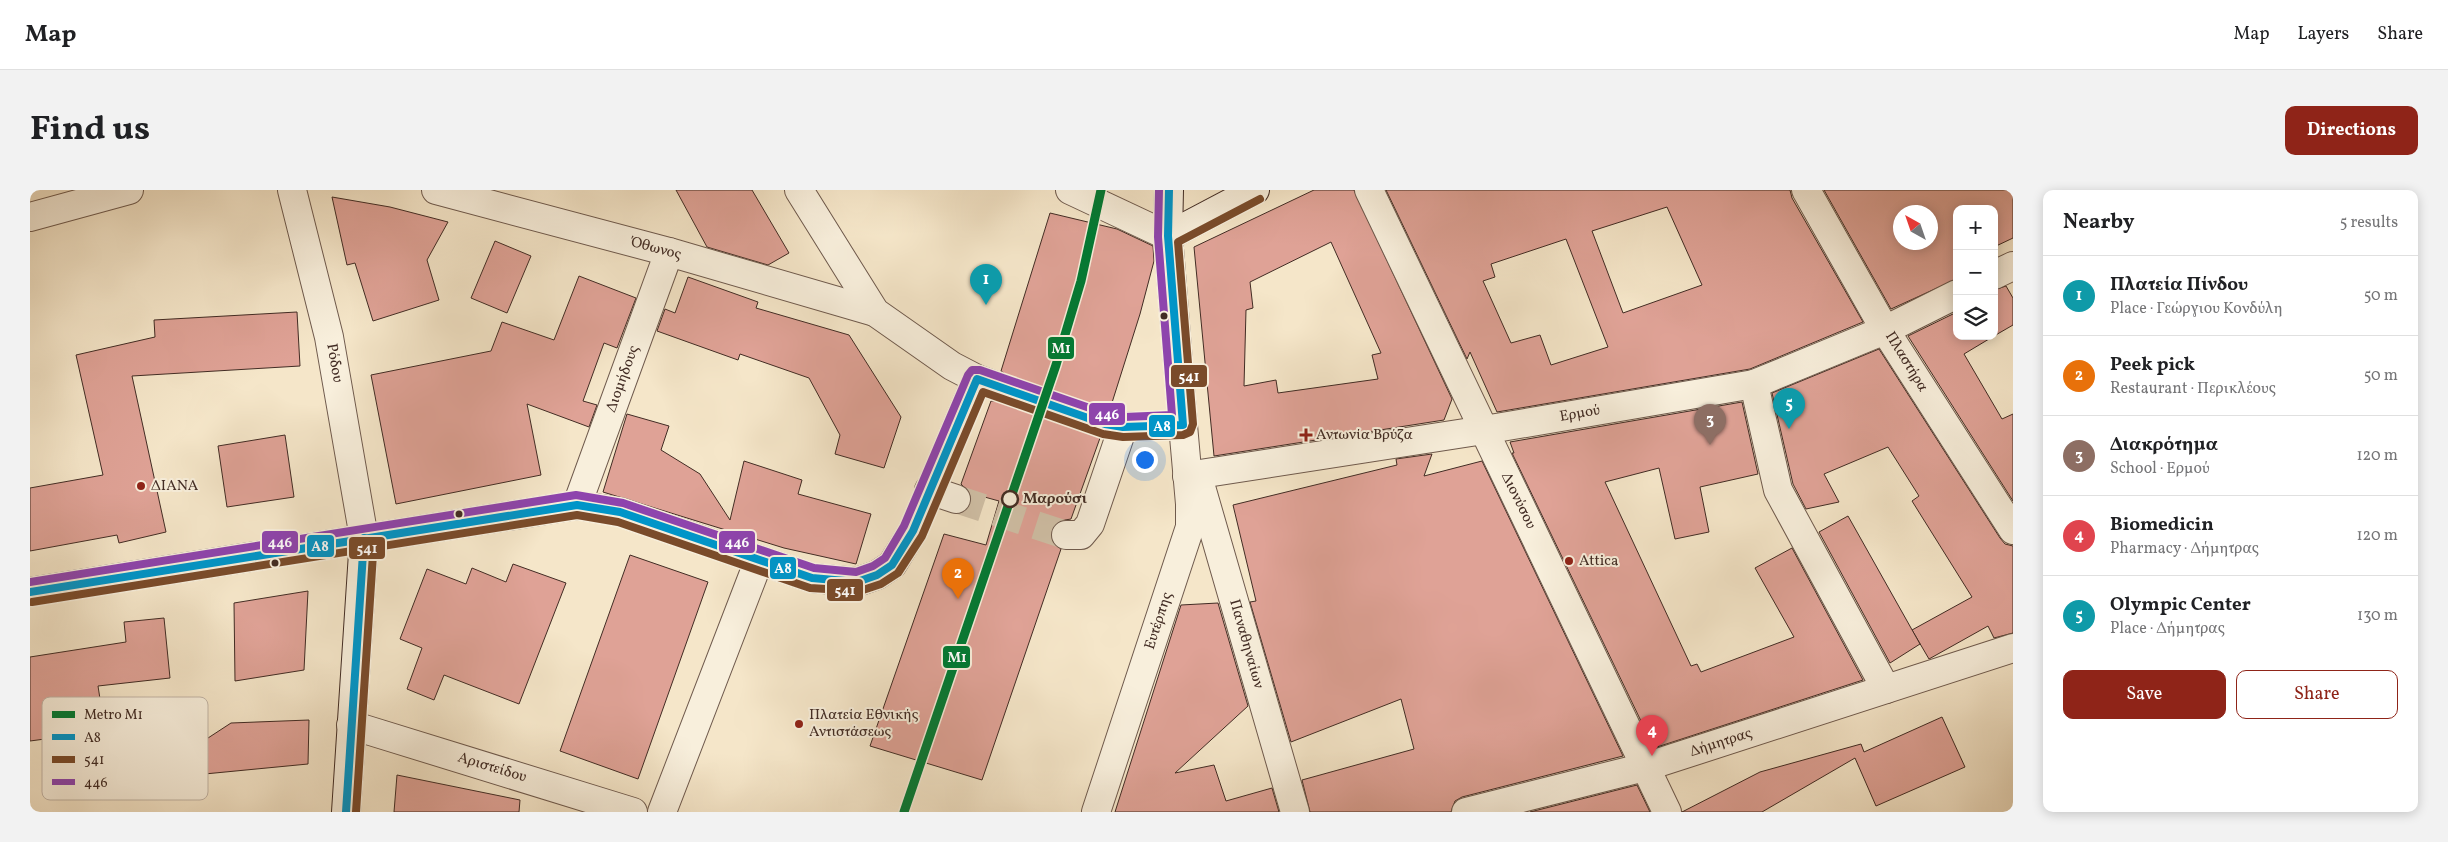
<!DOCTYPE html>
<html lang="en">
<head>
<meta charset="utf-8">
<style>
	:root { --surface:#fff; --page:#f2f2f2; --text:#202124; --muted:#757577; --line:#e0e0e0; --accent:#8f2418 }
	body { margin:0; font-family:Vollkorn,serif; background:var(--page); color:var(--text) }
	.controls { position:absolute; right:15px; top:15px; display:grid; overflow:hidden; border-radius:10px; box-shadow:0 2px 12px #0003 }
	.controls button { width:45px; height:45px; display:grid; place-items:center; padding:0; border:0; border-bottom:1px solid var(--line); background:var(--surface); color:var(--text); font:25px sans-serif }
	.compass { position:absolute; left:1863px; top:15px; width:45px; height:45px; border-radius:50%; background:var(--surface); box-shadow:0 2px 12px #0003; rotate:320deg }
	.you { position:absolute; left:1114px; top:269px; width:18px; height:18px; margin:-12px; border:4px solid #fff; border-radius:50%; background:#1a73e8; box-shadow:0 0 0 8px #1a73e833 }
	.badge { display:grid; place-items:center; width:32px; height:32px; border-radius:50%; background:var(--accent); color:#fff; font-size:16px; font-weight:700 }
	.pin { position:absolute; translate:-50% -41px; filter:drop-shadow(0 1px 2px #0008) }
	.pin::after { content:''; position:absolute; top:26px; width:18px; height:15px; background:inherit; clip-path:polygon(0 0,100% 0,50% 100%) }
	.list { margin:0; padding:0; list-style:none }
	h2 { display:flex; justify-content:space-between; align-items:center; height:65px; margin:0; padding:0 20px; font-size:21px }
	h2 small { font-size:16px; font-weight:400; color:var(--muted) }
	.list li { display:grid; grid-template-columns:32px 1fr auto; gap:15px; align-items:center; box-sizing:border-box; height:80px; padding:0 20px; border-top:1px solid var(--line) }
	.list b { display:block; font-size:19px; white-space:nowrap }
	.list p { margin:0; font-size:16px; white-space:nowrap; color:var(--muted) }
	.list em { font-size:16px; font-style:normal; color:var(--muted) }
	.actions { display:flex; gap:10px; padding:15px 20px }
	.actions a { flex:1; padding:11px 0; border:1px solid var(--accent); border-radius:10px; text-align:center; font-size:18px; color:var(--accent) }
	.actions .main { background:var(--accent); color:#fff }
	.icon { flex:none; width:28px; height:28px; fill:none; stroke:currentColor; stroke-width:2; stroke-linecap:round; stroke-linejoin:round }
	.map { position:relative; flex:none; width:1983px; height:622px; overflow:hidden; border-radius:10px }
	header { display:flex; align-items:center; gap:30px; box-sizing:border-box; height:70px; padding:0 25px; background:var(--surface); border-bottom:1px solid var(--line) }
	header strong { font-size:24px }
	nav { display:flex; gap:28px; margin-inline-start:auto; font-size:18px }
	.intro { display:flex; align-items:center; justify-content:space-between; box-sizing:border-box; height:120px; padding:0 30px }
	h1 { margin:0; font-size:35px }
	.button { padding:12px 22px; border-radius:10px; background:var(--accent); color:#fff; font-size:18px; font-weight:700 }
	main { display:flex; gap:30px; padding:0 30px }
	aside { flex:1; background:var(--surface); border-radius:10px; box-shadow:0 2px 12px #0003 }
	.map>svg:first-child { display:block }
</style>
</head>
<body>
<header>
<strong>Map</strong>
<nav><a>Map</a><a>Layers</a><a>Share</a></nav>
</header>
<div class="intro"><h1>Find us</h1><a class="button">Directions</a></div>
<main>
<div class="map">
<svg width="1983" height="622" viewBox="0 0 1983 622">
	<rect width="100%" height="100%" fill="#f5e6c9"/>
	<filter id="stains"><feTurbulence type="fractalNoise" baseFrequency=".004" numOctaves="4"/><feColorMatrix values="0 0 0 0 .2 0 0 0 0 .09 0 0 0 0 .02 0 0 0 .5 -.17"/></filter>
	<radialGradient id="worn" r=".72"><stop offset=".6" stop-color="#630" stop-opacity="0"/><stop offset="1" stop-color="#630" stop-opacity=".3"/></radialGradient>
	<g fill="#dfa296" stroke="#422c24" fill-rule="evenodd">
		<path d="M646,0h76l37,63 -21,12 -61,-18z"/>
		<path d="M1284,0h40l98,209 -8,21 -230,36 -20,-209zM1301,52l50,111 -9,2 6,24 -100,14 -2,-13 -32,6 2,-76 7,-2 -3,-26z"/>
		<path d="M1356,0h404l2,8 71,124 -113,47 -253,43 -27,-60 -3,7zM1637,17l35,78 -79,28 -31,-82zM1536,49l42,108 -57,18 -11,-30 -29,8 -28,-62 12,-4 -4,-13z"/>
		<path d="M1794,0h189v48l-19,9v-38h-37v70l-66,30zM1870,22h30v30h-30z"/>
		<path d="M302,7l58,10 58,15 -21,38 12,40 -66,21 -18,-58 -8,2z"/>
		<path d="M1020,23l67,16 36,17 1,15 -14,53 -30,95 -11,1 -6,4 -3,7 1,9 9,8 -29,81 -12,2 -7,7 -2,7 2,7 9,7 -79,231 -112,-34 74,-212 42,11 13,-44 -29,-8 -9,-9 30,-83h7l8,-3 5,-7v-8l-3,-7 -7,-5z"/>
		<path d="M465,51l36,15 -24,57 -36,-15z"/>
		<path d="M549,86l57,22 -19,50 -13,-5 -21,58 14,4 -8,22 -62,-23 14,71 -145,29 -25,-129 120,-24 11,-29 52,18z"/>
		<path d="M658,87l70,25 -2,6 93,27 52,82 -17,51 -49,-14 5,-19 -31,-57 -69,-24 -2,6 -81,-29 8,-22 10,4z"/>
		<path d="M1976,96l7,12v27l-19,11v-46z"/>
		<path d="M267,122l3,54 -168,10 34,156 -47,11 -2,-8 -87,16v-63l73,-13 -27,-120 79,-18 -1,-17z"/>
		<path d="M1927,122v24h37l-30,18 38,65 11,-5v87l-105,-165z"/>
		<path d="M1849,159l121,189 5,6 8,2v87l-19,5 -6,-12 -59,33 -17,-29 60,-33 -60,-96 7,-5 -31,-49 -64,27 15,28 -33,7 -13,-25 -21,-91z"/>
		<path d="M1712,212l16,72 -58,13 9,45 -34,7 -16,-71 -54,14 86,184 6,-2 4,8 93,-35 -39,-69 37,-20 71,132 -209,68 -142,-295h2l-4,-11z"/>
		<path d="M597,224l42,12 -8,24 39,24 30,46 14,-59 58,19 -4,14 73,20 -15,50 -72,-16 -181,-56z"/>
		<path d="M255,245l9,62 -67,10 -9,-61z"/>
		<path d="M1402,264l-8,22 58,-15 141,295 -161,41 -7,4 -4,11h-141l-8,-32 112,-31 -13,-50 -110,43 -41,-140 6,-1 -23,-96 164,-40 -1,-6z"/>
		<path d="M1818,326l72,128 -30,19 -71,-131z"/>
		<path d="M600,365l78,27 -70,197 -78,-28z"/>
		<path d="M483,374l53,19 -47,121 -75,-29 -10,25 -27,-11 15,-41 -22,-9 27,-70 39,15 6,-16 34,14z"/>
		<path d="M278,401l-4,79 -69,11 -1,-78z"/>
		<path d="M1188,413l30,103 -73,67 39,-8 12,36 46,-13 7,24h-164l66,-207z"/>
		<path d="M134,428l6,60 -72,8 7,45 -75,10v-84l96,-15 -2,-20z"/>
		<path d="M1912,527l23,50 -89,39 -21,-48 -93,54h-80l78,-40 101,-28 3,8z"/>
		<path d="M279,530l-1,44 -124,12 -2,-21 49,-32z"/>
		<path d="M367,585l123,25 -1,12h-125z"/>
		<path d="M1607,595l13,27h-120z"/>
	</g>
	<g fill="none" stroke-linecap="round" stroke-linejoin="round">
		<path stroke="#d1c1a8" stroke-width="28" stroke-dasharray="28 14" stroke-linecap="butt" d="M926,309l110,36"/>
		<path stroke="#d1c1a8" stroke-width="28" stroke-dasharray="28 14" stroke-linecap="butt" d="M966,196l109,38"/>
		<g stroke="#6f5a4d" stroke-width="30">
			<g id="street">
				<path d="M262,0l37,147 35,201"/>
				<path d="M406,0l233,62 206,60"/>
				<path d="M769,0l76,122 77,54 25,13"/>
				<path d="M1040,0l98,46"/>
				<path d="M1339,0l298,622"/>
				<path d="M1776,0l79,140 128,200"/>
				<path d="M0,27l99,-27"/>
				<path d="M1964,85l19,-9"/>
				<path d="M1724,194l24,106 108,199"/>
				<path d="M1157,286l297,-46 270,-46 131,-54 72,-36"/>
				<path d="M1169,290l96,332"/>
				<path d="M899,300l27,9"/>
				<path d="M547,315l92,-253"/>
				<path d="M1036,345h15l9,-11 33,-97"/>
				<path d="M321,535l282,87"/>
				<path d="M632,622l97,-252"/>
				<path d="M1066,622l94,-285v-23l-7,-79"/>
				<path d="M1436,622l179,-45 368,-119"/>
			</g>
		</g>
		<g stroke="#422c24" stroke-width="30">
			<g id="secondary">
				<path d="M1138,46l87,-46"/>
				<path d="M1075,234l18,3 60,-2 -15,-189 1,-46"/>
				<path d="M0,402l547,-87 43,7 192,66 45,4 20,-7 15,-10 21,-34 64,-152 19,7"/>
				<path d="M316,622l18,-274"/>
			</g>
		</g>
		<use href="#street" stroke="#f8efdc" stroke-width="28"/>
		<use href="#secondary" stroke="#f8efdc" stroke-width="28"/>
		<g stroke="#f8efdc" stroke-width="11">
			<g id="bus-1">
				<path d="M0,402l547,-87 43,7 192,66 45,4 20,-7 15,-10 21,-34 64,-152 128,45 18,3 60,-2 -15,-189 1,-46"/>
				<path d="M316,622l18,-274"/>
			</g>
		</g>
		<g stroke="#f8efdc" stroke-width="11">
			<g id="bus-2">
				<path d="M2,412l545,-87 41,7 192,66 50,3 21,-7 17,-11 24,-37 61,-144 120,42 20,3 60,-2 7,-3 3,-8 -15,-182 82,-43"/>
				<path d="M326,622l18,-273"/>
			</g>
		</g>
		<g stroke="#f8efdc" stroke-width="11">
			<path id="bus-3" d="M0,392l546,-87 47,8 191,65 42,4 17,-6 12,-8 19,-32 64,-151 4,-5h8l127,44 17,3 48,-2 -14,-178 1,-47"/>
		</g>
		<use href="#bus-1" stroke="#0095c8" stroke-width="8"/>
		<use href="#bus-2" stroke="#7a4b2a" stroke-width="8"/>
		<use href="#bus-3" stroke="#8e44ad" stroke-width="8"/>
		<g stroke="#f8efdc" stroke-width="12">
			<path id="metro-1" d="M874,622l152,-447 25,-84 20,-91"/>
		</g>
		<use href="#metro-1" stroke="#007a33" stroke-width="9"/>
	</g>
	<g fill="#422c24" stroke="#f8efdc" stroke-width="2">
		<circle cx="1134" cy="126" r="4.5"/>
		<circle cx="429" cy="324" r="4.5"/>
		<circle cx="245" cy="373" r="4.5"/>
	</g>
	<g fill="#8f2418" stroke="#f8efdc" stroke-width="2">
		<path d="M1273.5 237.5h5v5h5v5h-5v5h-5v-5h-5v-5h5z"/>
		<circle cx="111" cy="296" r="5"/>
		<circle cx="1539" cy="371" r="5"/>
		<circle cx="769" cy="534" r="5"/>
	</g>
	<circle fill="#f8efdc" stroke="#422c24" stroke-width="2.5" cx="980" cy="309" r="8"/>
	<g text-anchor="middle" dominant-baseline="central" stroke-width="4" stroke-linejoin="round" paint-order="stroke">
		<g font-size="15" fill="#422c24" stroke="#f8efdc">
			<text transform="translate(626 59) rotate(15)">Όθωνος</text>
			<text transform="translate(1876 172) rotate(58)">Πλαστήρα</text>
			<text transform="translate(304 173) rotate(80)">Ρόδου</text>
			<text transform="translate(593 189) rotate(-70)">Διομήδους</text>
			<text transform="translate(1550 224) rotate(-10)">Ερμού</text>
			<text transform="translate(1488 311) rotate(64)">Διονύσου</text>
			<text transform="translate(1129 431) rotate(-72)">Ευτέρπης</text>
			<text transform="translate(1216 454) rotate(74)">Παναθηναίων</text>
			<text transform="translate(1691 553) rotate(-18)">Δήμητρας</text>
			<text transform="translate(462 578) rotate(17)">Αριστείδου</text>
		</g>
		<g font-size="15" fill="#422c24" stroke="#f8efdc" text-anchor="start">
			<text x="1286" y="245">Αντωνία Βρύζα</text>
			<text x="121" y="296">ΔΙΑΝΑ</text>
			<text x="1549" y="371">Attica</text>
			<text x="779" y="525">Πλατεία Εθνικής<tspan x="779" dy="17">Αντιστάσεως</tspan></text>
		</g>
		<g font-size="15" font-weight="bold" fill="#422c24" stroke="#f8efdc" text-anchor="start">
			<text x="993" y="309">Μαρούσι</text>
		</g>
	</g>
	<rect x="12" y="507" width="166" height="103" rx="8" fill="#f8efdc" stroke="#c1b4a5" stroke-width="1"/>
	<rect x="22" y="521" width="23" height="7" fill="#007a33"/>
	<rect x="22" y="544" width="23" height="6" fill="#0095c8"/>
	<rect x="22" y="566" width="23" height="7" fill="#7a4b2a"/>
	<rect x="22" y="589" width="23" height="6" fill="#8e44ad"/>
	<g font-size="14" fill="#422c24">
		<text x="54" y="529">Metro Μ1</text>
		<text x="54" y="552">A8</text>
		<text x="54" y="574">541</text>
		<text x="54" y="597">446</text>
	</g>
	<g stroke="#f8efdc" stroke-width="2">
		<rect x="1017" y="146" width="28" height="24" rx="5" fill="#007a33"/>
		<rect x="1140" y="174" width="38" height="24" rx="5" fill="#7a4b2a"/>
		<rect x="1058" y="212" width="38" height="24" rx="5" fill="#8e44ad"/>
		<rect x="1118" y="224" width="28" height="24" rx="5" fill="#0095c8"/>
		<rect x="688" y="340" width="38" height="24" rx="5" fill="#8e44ad"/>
		<rect x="231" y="340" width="38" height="24" rx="5" fill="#8e44ad"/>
		<rect x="276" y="344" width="29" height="24" rx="5" fill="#0095c8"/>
		<rect x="318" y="346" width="38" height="24" rx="5" fill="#7a4b2a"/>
		<rect x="739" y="366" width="28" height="24" rx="5" fill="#0095c8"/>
		<rect x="796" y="388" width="38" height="24" rx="5" fill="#7a4b2a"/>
		<rect x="912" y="455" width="29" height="24" rx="5" fill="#007a33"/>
	</g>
	<g font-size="14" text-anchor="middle" font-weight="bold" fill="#fff">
		<text x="1031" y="163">Μ1</text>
		<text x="1159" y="191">541</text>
		<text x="1077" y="229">446</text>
		<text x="1132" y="241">A8</text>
		<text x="707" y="357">446</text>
		<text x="250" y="357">446</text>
		<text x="290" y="361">A8</text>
		<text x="337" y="363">541</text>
		<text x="753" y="383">A8</text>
		<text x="815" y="405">541</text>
		<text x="927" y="472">Μ1</text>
	</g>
	<rect width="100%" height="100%" filter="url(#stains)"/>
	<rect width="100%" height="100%" fill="url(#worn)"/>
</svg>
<div class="controls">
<button>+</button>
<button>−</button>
<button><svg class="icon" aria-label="layers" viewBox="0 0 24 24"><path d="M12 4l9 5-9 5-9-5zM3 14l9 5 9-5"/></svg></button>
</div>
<svg class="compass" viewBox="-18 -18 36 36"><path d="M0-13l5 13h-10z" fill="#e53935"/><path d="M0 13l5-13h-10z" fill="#757577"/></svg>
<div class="you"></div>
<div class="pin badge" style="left:956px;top:115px;background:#0f9aa8">1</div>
<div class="pin badge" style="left:928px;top:409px;background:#e8710a">2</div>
<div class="pin badge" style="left:1680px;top:255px;background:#8d6e63">3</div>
<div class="pin badge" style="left:1622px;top:566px;background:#e0444e">4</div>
<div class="pin badge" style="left:1759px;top:239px;background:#0f9aa8">5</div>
</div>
<aside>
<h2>Nearby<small>5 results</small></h2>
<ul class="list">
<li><span class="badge" style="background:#0f9aa8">1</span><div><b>Πλατεία Πίνδου</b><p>Place · Γεώργιου Κονδύλη</p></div><em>50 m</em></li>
<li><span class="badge" style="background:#e8710a">2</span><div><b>Peek pick</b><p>Restaurant · Περικλέους</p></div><em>50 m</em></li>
<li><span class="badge" style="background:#8d6e63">3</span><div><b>Διακρότημα</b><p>School · Ερμού</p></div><em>120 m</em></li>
<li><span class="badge" style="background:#e0444e">4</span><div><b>Biomedicin</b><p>Pharmacy · Δήμητρας</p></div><em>120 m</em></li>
<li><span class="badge" style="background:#0f9aa8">5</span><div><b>Olympic Center</b><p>Place · Δήμητρας</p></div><em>130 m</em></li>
</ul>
<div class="actions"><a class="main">Save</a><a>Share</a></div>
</aside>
</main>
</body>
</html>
